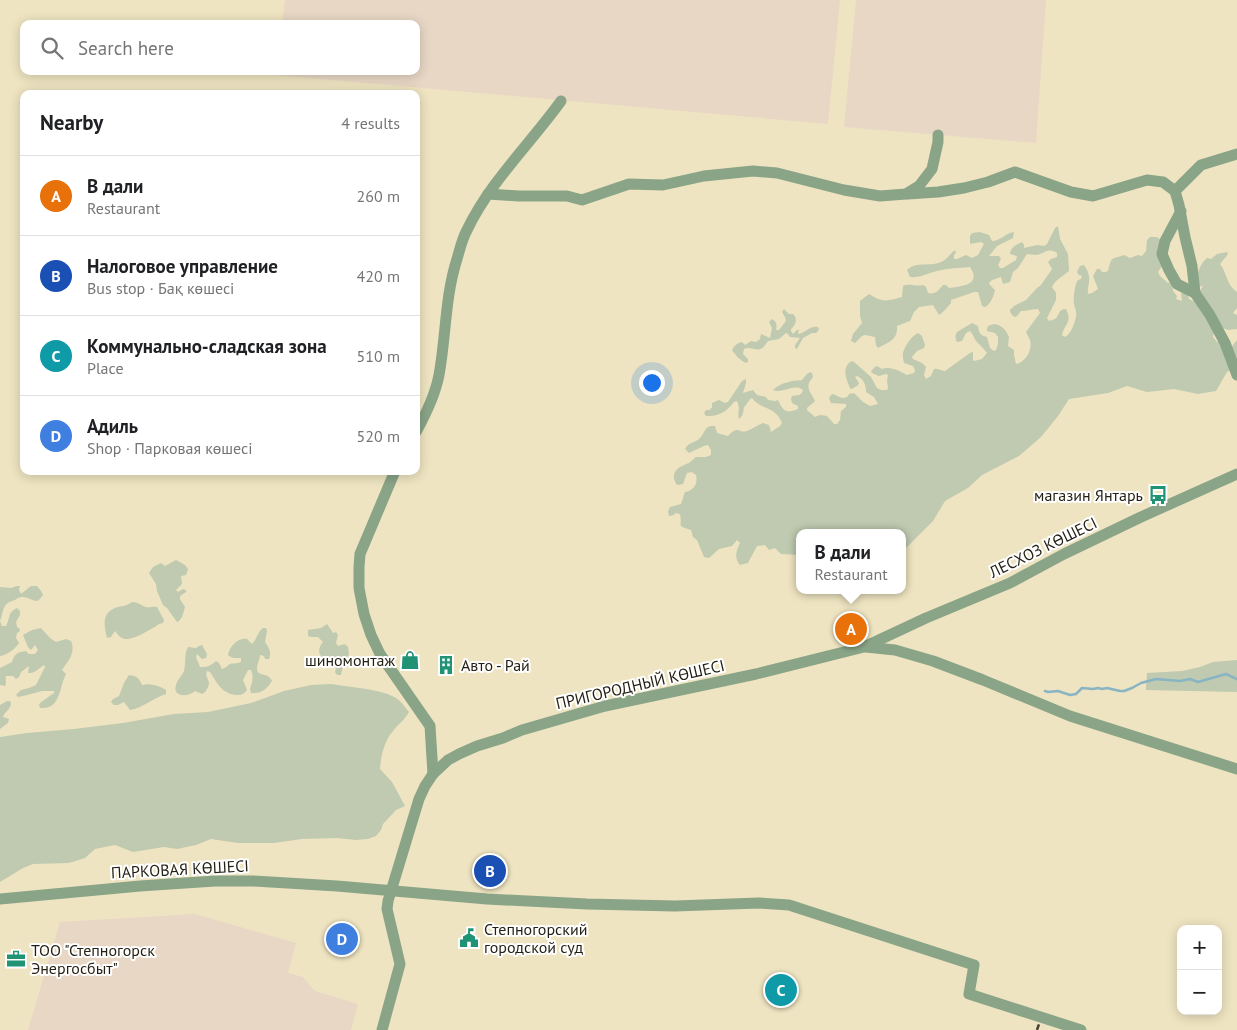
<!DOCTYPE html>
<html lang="en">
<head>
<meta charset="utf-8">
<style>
	:root { --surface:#fff; --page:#f6f6f6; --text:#202124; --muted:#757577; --line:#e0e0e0; --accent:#209375 }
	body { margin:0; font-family:"PT Sans",sans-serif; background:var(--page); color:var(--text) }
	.controls { position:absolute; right:15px; bottom:15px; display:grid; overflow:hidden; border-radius:10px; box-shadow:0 2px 12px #0003 }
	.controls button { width:45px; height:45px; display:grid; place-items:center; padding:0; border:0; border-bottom:1px solid var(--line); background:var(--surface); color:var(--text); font:25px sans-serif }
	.you { position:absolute; left:651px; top:382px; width:18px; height:18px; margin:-12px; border:4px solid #fff; border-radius:50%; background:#1a73e8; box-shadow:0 0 0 8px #1a73e833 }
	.badge { display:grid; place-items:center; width:32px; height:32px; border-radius:50%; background:var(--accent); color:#fff; font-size:16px; font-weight:700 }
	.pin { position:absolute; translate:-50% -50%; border:2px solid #fff; box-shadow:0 1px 5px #0006 }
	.popup { position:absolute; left:796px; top:529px; width:110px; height:65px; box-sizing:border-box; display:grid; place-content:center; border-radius:10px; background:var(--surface); filter:drop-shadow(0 1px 4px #0005); font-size:16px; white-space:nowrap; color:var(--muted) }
	.popup b { font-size:19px; color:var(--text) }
	.popup::after { content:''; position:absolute; left:50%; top:100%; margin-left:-10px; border:10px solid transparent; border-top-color:var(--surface) }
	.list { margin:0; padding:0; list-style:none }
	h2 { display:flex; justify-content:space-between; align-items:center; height:65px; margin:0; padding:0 20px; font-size:21px }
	h2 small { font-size:16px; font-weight:400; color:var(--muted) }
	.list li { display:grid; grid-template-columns:32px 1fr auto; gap:15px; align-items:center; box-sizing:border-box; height:80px; padding:0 20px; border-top:1px solid var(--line) }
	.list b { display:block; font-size:19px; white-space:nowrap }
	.list p { margin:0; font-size:16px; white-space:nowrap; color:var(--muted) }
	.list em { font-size:16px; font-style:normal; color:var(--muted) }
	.icon { flex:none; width:28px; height:28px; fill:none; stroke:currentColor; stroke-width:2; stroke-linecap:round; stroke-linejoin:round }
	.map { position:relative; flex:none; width:1237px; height:1030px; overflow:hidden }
	.search { position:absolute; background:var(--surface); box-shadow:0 2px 12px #0003; left:20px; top:20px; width:400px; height:55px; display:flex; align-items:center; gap:12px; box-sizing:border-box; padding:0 18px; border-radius:10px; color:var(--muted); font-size:19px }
	.panel { position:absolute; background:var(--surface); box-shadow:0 2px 12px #0003; left:20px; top:90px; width:400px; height:385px; border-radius:10px }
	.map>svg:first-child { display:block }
</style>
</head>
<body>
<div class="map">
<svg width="1237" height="1030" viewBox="0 0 1237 1030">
	<rect width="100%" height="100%" fill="#eee4c1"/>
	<g fill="#e8d7c5">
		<path d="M285,0h555l-12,124 -552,-49v-4h140v-47h-134z"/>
		<path d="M856,0h190l-10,143 -192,-16z"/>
		<path d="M195,914l101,29 -8,30 15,4 12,14 43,13 -7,26h-323l32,-108z"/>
	</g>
	<g fill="#bfcab0">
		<path d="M1058,226l2,13 8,15 1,17c-6,5 -14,9 -17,16l4,6v7l-9,18 2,3c2,-1 4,-1 6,-2 5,-4 3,-10 11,-10 7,14 -2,15 -4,26l3,2c6,-3 10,-14 11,-21 1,-4 -1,-8 -2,-12 -1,-5 1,-21 4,-24l3,-1 1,-3 -3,-1 -2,-3 3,-6 4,-1c2,3 5,8 5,12 1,6 -2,11 -1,17l4,-1 6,-4 -5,-13 4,-7h3l2,3h3l3,-1c4,-16 3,-11 16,-16l6,3 8,-3 4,1 4,-5 1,-11 3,-3h7l5,4 1,24 -5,7 2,4 8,7 4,-2 1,10 4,5 -1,3 6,2 -1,-7 3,-4 3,2 2,7 4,2 10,-15 -7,1c1,-12 2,-21 11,-29l4,1 6,-5 10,-2 1,2 -8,10c7,9 7,22 17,28v16l-4,5 4,2v14l-9,1 -8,-3 -6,5 -1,5 4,5 6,1 7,6 7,-9v25l-10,7 -11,19 -18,3 -24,-5 -27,3 -20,-6 -19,7 -39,6 -11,17 -17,21 -22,19 -37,19 -14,13 -23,13 -12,20 -31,31v-19h-102v22l-19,-1 -6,-6 -6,2 -4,-5 -8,1 -9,17 -8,2c-6,-7 -4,-14 0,-22l-3,-3 -5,6 -13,3 -10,9 -5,-1 -7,-17 -4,-3 -2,-7c-16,-5 -8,-3 -11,-16l-5,-1 -1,2 -5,1 -1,-5 2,-4 11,-3 4,-12c9,-1 13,-8 11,-17l-4,-3 -5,1 -4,11 -5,1 -2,-1c0,-1 -3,-6 -2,-8 0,-8 10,-11 15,-13 3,-2 5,-5 7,-6h10l5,-2v-5l-3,-5 -4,1 -15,7 -4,-4c5,-8 8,-5 14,-10 7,-6 4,-14 16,-13l2,7 11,3c11,-12 10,-2 19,-5 5,-2 11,-6 16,-8l6,2 2,7 9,-6 2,-3c-7,-18 -20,-12 -30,-25 -4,2 -5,7 -8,9 -1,6 -1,9 -5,12 -2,-7 2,-9 -2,-18l-3,1c-7,9 -15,15 -28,14l-2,-3 2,-3h4l2,-3v-4l7,-3 6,3 3,-1 14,-21 4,-2v4l-3,10 10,-3 4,5 9,2 2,3 7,1 3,-1c5,11 8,14 20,9v-3l-6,-3 -1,-4 1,-3 7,-1 3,-2 1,-3c-10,-7 -19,4 -30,0 8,-8 19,-9 29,-10l5,-6 3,-2 2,1 1,4c-9,10 -3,14 2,24l-1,1 -7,6v2l8,7 5,-2 7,1 7,8h3l3,-4 1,-9 5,-4v-3l-15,-1 -2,-5 3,-4c6,1 10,7 16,2l1,-2 5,-1 9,9 7,4 8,-2 -4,-7 -8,-5c0,-7 -2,-13 -9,-16l-2,1 4,6 -1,2 -6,4 -2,-1c-4,-9 -9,-21 2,-27l2,1 17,15 6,11 4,2h6l1,-2 -1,-7 1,-6 -2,-1 -7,2 -7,-3 -1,-2 4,-4 2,-1 5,3c9,-3 17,2 25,6l7,-2 1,-3 -2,-4 -9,-3c-1,-4 -2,-10 0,-13 3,-7 8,-14 14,-17l4,3 3,9 -1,3 -7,3 -5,6 1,2 9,4 4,4 -2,8 2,4 5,-3 3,-7c3,-1 6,2 11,2l25,-18 3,-1v8l1,1 8,-2 5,-6c-3,-4 -7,-8 -11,-12 -2,-3 -3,-7 -6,-10l-4,2 -4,8 -5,1c-2,-4 -2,-6 0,-10l15,-9 6,3c1,7 2,9 9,11l3,11 4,3 2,-1 2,-6v-7l-3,-4 -8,-2v-2l1,-3c10,-5 17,2 21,11l-1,9 6,4v5l2,9c9,-1 17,-14 14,-24 -1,-3 -3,-5 -4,-8l14,-19 -2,-4c-6,0 -11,2 -17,2l-5,6 -3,-1 -3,-4v-2l4,-4 12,-6 11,-12 4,-3 11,-16 -4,-7 3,-3 6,-2v-4c-10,-6 -12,1 -21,2 -3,0 -6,-1 -9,-1l-9,14 -5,4 -3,10 -7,2 -2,-7 -9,3 -3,3 1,2 5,5c-1,6 -5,15 -10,17l-3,-1 -4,-14h-4l-23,8v3l-7,8 -5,4 -6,-10 -14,2 -5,5 -4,9 -13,5c1,14 -8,16 -19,22l-2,-3 -1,-8 -10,-2 -3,1 -7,7 -4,-2 2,-7 9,-11 -2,-7v-15l9,-7c14,9 18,7 33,3l1,-11c6,-3 13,1 20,-1l3,2 2,6c7,2 11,-3 15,-8h3l3,3c13,-2 33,-3 21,-21 -11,1 -22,1 -33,4 -9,2 -17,7 -27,6l-3,-7c11,-10 24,-2 36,-9 4,-2 8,-8 12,-11l1,3 -2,2v4h3l9,-4 6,3 6,-3 6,-11 -3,-2 -11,2v-8l2,-3 8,-1 9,3 3,6c8,0 14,-8 22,-9l-1,6 -16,8 -8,10h10l2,3 -3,6 2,3h3l13,-8 1,-4 -7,-2c1,-7 6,-9 12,-12l2,3v3l13,-3 7,1 3,-2 8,-16z"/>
		<path d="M784,309l5,5h4c5,5 3,11 -2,15v2l2,3 4,-4h2l-1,4c8,-1 12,-9 20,-7l1,3 -3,3h-4l-9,5 -6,11 -2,-1v-3l5,-7 -10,-1 -2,-3 -2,-1 -7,6 -11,2c-8,13 -10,7 -21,7l-3,1 -1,5 5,5v3l-2,1c-5,-2 -11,-8 -14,-13 3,-5 5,-7 10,-8l3,3 6,-4 5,1 4,-3 1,-5 9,4 2,-10 -3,-6 3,-3c5,3 5,6 4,11h3l7,-9 -1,-4 -3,-5z"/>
		<path d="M176,560l9,5 3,4 -2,6 -5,1 1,8 -6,6 2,2 5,-3 3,1v2l-6,4v3l5,8 -3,10 -3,4 -2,1 -10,-14 -4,-3 -6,-14 -1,-7 -7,-11 4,-6 8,-4 4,3z"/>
		<path d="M17,586h3l-1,4 2,4 10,-8h6l4,5 2,4 -5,6c-6,0 -10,-4 -15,-4 -4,0 -5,1 -8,3 -2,1 -5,1 -7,3 -6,3 -5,12 -8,18l2,5h4c5,-9 1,-13 11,-18l3,3v4l-4,7 1,5 3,2 -1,3 -2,1 -1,5 3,5c-4,6 -12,12 -19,13v-69l11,1z"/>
		<path d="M132,602c6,0 8,3 14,5 3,1 7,-1 11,0l7,13 -1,3 -4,1c-7,5 -25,16 -34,15 -5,-1 -7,-4 -10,-8l-4,6 -4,1c-2,-10 -6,-23 6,-29 7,-4 11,-1 19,-7z"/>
		<path d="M327,624l6,9 3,-1 2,3 -2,8 2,3 7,-2 3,3 1,7 -6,10 -2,11h-4l-2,-3 1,-4c-9,-7 -24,-13 -13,-26l-5,-5h-7l-3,-1v-6l13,-2z"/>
		<path d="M41,628l9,10 6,4 10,-3 5,2c5,12 -3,20 -9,29l4,4c-7,13 -5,36 -26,34l-1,-3 1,-2 14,-10v-2h-12l-19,5 -5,1 -2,-2 5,-5 8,-2 7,-3 9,-18 -1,-2c-5,3 -9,9 -16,8l1,-7 -8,6 -2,5 -3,2 -3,-3h-7c-1,4 1,7 -1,10l-5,-1v-17l12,-6c2,-8 6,-10 14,-11l3,3h6l3,-4 -3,-5 -4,5 -3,-3 -5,-12 9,-5z"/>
		<path d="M263,628h3l1,3 -2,11c4,6 7,10 4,17h-4l-1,-3 -4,-1c0,4 -3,9 -3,13 0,10 11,3 15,13 -5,8 -11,13 -21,12l-1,-4c2,-6 4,-12 1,-19h-3l-5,10 4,10c-3,4 -5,5 -10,5 -15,-1 -20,-12 -27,-23l-3,-1c-2,5 1,7 2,12 0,3 -2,6 -4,9l-3,2 -7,-3c-6,6 -23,7 -19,-6 1,-5 6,-9 8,-14 2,-8 0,-17 4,-24l8,1 3,-2 3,-1 5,9 -1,4 -4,1 -5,-5 -1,3 4,10c8,0 10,-1 16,-6l3,2 3,6c4,-1 5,-3 8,-5 3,-1 7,0 11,-2v-4c-5,0 -9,1 -13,-3 1,-8 10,-18 19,-16l5,5c5,-5 5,-11 11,-16z"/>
		<path d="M1237,660v32l-91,-2 1,-17 35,-2 18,-4 13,-5z"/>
		<path d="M129,675c8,1 10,3 13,10 8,-2 16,0 24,5v4c-13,4 -23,14 -36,16l-6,-8 -6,3h-4l-3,-3 2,-3 6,-3 5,-13z"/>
		<path d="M331,684c17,3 51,5 65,14 5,3 9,9 13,14 -4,8 -11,12 -16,19 -9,10 -12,25 -13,38l12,13 13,24 -9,4 -13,14 -2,6 -5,6 -8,3 -12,1 -19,-2 -35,1 -28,4h-36l-27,-4 -15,6 -19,4 -13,-2 -31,5 -18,-7 -20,4 -10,9 -16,5 -36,1 -10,4 -23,14v-145l27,-4 47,-4 49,-6 51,-9 34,-2 43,-9 33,-12 27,-6z"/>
		<path d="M7,701h3l1,3c-1,6 -6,7 -8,13l6,2 -1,4 -8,6v-24z"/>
	</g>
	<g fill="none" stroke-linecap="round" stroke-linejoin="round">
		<path stroke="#88b4c4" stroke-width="2.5" d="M1045,691l3,1 10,-1 12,4 6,-1 6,-6 11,1 5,-1 4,1 5,-1 13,3h4l8,-3 9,-5 15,-4 24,2 10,-2 8,3 28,-8 11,5"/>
		<g stroke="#89a487" stroke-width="11">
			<path d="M1175,191l26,-26 36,-11"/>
			<path d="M488,194l31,2h48l15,4 47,-16 34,1 41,-9 49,-5 24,2 67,17 36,6 26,-2 13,-8 13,-17 6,-27v-7"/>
			<path d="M908,194l30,-2 26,-4 24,-6 27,-10 56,20 22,4 54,-16 16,2 12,9 4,14 6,32 7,29 3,27 15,22 15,28 12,32"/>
			<path d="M1181,211l-16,30 -3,13 7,16 8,14 18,9"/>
			<path d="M416,432c10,-18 19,-36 23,-57 7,-38 6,-79 18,-116 3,-10 5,-20 10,-29 23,-48 63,-86 94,-129"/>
			<path d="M395,471l-35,83 -1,13v21l5,26 7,21 9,19 50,72 3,48"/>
			<path d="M866,647l29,3 38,11 50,19 87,36 167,53"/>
			<path d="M0,899l140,-13 75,-5h38l84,5 150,13 100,5 88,2 84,-3 30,2 185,60 -5,29 112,36"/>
			<path d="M382,1030l18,-66 -13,-55 1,-8 31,-102 6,-13 8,-12 15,-14 11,-6 18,-8 26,-8 19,-8 83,-24 151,-32 108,-27 62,-29 84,-35 54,-29 77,-37 96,-43"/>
		</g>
		<path stroke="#484232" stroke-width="2.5" stroke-dasharray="6 6" stroke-linecap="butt" d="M1037,1030l2,-6"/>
	</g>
	<defs>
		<g id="bus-bare" transform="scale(1.5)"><path d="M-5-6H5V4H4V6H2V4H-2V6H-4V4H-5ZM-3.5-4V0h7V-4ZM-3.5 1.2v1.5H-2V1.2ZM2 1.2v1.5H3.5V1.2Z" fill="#209375" stroke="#fff" stroke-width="2.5" paint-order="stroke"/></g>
		<g id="shop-bare" transform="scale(1.5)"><path d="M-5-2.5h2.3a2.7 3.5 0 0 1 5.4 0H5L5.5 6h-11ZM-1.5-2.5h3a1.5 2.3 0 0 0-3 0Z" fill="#209375" stroke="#fff" stroke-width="2.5" paint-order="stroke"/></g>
		<g id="building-bare" transform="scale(1.5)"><path d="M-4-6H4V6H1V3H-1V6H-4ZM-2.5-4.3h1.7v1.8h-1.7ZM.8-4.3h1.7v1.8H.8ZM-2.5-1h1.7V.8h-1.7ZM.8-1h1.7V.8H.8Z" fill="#209375" stroke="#fff" stroke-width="2.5" paint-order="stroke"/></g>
		<g id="civic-bare" transform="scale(1.5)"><path d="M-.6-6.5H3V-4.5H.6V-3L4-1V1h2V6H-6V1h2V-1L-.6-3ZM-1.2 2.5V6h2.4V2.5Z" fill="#209375" stroke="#fff" stroke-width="2.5" paint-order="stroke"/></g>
		<g id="office-bare" transform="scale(1.5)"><path d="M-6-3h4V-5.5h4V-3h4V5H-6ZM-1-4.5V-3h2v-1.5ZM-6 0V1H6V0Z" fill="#209375" stroke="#fff" stroke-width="2.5" paint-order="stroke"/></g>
	</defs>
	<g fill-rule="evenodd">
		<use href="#bus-bare" x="1158" y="495"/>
		<use href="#shop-bare" x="410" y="660"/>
		<use href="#building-bare" x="446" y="665"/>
		<use href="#civic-bare" x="469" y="938"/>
		<use href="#office-bare" x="16" y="959"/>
	</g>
	<g text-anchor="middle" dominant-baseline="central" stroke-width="4" stroke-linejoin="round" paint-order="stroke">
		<g font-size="16" fill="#231f12" stroke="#fff" text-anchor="start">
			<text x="1143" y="495" text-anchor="end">магазин Янтарь</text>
			<text x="395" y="660" text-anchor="end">шиномонтаж</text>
			<text x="461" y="665">Авто - Рай</text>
			<text x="484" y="929">Степногорский<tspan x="484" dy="18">городской суд</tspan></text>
			<text x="31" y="950">ТОО "Степногорск<tspan x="31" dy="18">Энергосбыт"</tspan></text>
		</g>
		<g font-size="16" fill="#231f12" stroke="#fff">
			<text transform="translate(1043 547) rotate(-26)">ЛЕСХОЗ КӨШЕСІ</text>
			<text transform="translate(640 684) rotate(-13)">ПРИГОРОДНЫЙ КӨШЕСІ</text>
			<text transform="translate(180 869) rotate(-3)">ПАРКОВАЯ КӨШЕСІ</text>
		</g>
	</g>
</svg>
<div class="controls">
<button>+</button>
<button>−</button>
</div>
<div class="you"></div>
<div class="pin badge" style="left:851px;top:629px;background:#e8710a">A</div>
<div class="popup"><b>В дали</b>Restaurant</div>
<div class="pin badge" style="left:490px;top:871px;background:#1a4fb4">B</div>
<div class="pin badge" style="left:781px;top:990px;background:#0f9aa8">C</div>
<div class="pin badge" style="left:342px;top:939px;background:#3f7fe0">D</div>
<div class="search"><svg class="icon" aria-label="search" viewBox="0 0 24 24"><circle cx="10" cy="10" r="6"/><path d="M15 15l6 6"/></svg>Search here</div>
<section class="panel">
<h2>Nearby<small>4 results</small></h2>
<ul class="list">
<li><span class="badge" style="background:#e8710a">A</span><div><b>В дали</b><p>Restaurant</p></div><em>260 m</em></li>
<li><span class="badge" style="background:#1a4fb4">B</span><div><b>Налоговое управление</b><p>Bus stop · Бақ көшесі</p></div><em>420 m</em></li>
<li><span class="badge" style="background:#0f9aa8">C</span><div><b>Коммунально-сладская зона</b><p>Place</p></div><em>510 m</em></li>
<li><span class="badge" style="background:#3f7fe0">D</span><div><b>Адиль</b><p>Shop · Парковая көшесі</p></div><em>520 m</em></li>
</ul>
</section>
</div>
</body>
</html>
